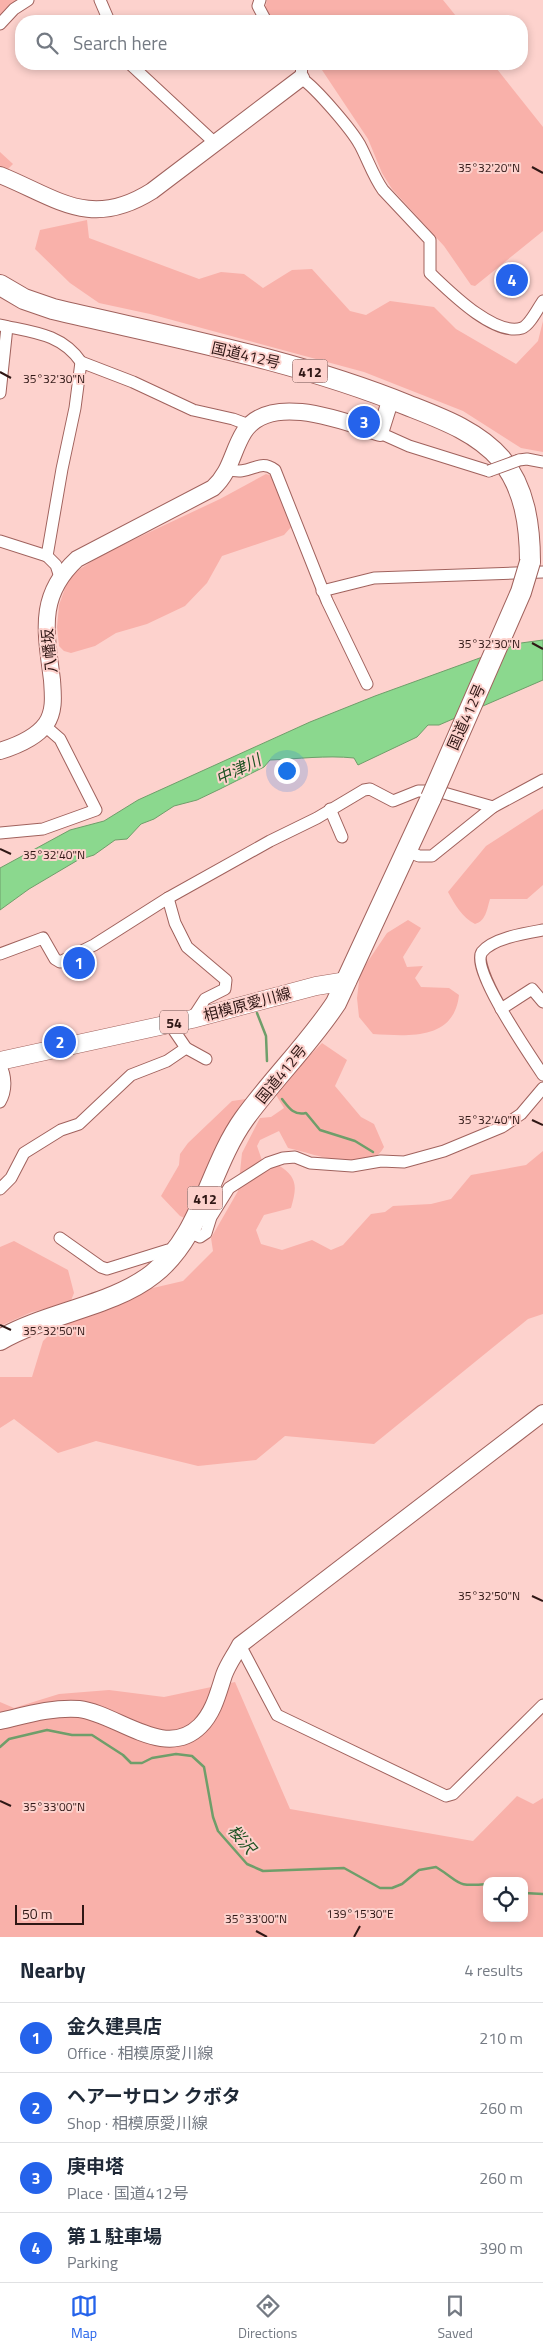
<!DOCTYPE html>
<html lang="en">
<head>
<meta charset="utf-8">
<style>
	:root { --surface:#fff; --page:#f6f6f7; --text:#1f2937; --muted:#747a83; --line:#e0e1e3; --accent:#2563eb }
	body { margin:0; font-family:"Titillium Web","Noto Sans JP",sans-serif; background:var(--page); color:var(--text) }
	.controls { position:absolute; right:15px; bottom:15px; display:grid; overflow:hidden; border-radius:10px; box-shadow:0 2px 8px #0003 }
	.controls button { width:45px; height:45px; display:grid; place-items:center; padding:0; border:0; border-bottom:1px solid var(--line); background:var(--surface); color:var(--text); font:25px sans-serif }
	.scale { position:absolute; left:15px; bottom:12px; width:69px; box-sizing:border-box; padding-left:5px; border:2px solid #2f1715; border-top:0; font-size:14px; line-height:18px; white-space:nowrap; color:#2f1715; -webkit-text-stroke:4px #fdd2cd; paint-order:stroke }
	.you { position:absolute; left:286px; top:770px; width:18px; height:18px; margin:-12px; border:4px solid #fff; border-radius:50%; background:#1a73e8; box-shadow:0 0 0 8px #1a73e833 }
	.badge { display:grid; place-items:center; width:32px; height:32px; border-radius:50%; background:var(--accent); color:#fff; font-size:16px; font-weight:700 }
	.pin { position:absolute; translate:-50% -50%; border:2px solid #fff; box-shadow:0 1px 5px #0006 }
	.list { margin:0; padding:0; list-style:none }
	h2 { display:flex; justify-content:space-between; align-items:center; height:65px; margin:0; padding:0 20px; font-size:21px }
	h2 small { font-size:16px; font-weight:400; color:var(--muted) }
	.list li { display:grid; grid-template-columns:32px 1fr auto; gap:15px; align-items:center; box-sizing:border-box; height:70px; padding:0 20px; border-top:1px solid var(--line) }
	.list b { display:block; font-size:19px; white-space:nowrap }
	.list p { margin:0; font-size:16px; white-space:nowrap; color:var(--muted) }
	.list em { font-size:16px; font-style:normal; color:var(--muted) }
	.icon { flex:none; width:28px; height:28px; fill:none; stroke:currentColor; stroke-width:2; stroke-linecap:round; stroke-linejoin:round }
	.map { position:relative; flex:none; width:543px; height:1937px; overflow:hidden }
	.search { position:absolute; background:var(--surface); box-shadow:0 2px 8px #0003; left:15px; right:15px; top:15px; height:55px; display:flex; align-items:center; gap:12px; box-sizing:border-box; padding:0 18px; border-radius:20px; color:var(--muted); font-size:19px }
	.sheet { height:345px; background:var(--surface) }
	nav { display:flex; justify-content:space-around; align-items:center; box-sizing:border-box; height:70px; border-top:1px solid var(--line); background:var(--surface); font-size:14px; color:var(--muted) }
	nav a { display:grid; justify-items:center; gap:2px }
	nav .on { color:var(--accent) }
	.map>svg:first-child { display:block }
</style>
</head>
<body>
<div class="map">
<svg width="543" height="1937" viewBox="0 0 543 1937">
	<rect width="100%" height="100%" fill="#fdd2cd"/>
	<g fill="#f9b1aa" fill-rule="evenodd">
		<path d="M0,0h16l-16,19z"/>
		<path d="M267,0h176l17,21h-184l-11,-11z"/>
		<path d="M318,64h175l50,63v104l-68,55 -4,-1 -27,-39 -52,-57 -10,-16 -14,-34z"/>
		<path d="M0,152l13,12 -5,5 -8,-1z"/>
		<path d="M87,220l2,18 110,41 22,-7 23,2 19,14 29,-18 20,-1 38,42 16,4 24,-14 44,6 22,22 60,35 22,-23 5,-20v131l-22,-4 -58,-37 -99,-39 -214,-58 -51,-11 -29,-20 -35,-34 5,-19z"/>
		<path d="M266,474l7,2 19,50 -8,9 -62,21 -15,27 -22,23 -38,18 -31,9 -21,13 -24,7 -7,-2 -5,-5 -2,-19 2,-22 9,-25 9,-9 26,-17 117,-55z"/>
		<path d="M543,809v76l-16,14h-37c-3,10 -4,22 -15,25 -13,-7 -20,-19 -27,-32l38,-46z"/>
		<path d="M408,920l13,8 -18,29 4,10 16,-1 -8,12 6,9 28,1 10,7c-5,46 -51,41 -86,39l-14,-17 -2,-19 3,-25 27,-40z"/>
		<path d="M322,1043l25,17 -12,26 26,31 13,7 10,23c-15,30 -71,6 -96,1l-9,-17 -19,9 -3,6 8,23 13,-4c20,12 19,22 13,43l-27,7 -8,15 5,14 21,6 30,-10 19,10 12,-5 28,-31 14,-2 8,-6 38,-2 20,-5 20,-24 55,-10 17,-14v163l-15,5 -154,125 -89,-8 -29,24 -58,6 -102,-25 -38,12 -44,-34 -14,9v-51h32l11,-36 12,-12 85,-38 43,-10 30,-30 -2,-13 27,-47 4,-38 18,-35 11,-1 13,-9 -8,-13 2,-8z"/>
		<path d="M246,1099l-59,120 -7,-3 -19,-20 18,-31 1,-11 8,-11 44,-42z"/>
		<path d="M14,1241l54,29 6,23 -4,10 -38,9 -32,14v-79z"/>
		<path d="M235,1682l55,127 183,32 44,-45 16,8 10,-6v139h-543v-235l14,6 45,-14 50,-4 55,7zM487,1881h37v37h-37z"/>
	</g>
	<path fill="#8bd88e" stroke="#6f9e6a" d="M543,640v40l-104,45h-11l-11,12 -59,28 -4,-7c-28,-3 -56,1 -84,2l-6,7 -44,22 -23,11 -23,6 -20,13 -13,5 -14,15 -12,1 -21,15 -16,5 -49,29 -29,21v-42l70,-38 34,-9 34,-21 172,-78 65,-26 146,-53z"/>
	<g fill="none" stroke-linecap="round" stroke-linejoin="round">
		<g stroke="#6f9e6a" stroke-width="2.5">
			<path d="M257,1013l9,23 1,25"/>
			<path d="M282,1099c7,9 12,17 24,14l14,17 35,11 18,11"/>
			<path d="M0,1747l9,-8 38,-9 25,5h20l31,20 8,8h11l10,-5 24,-4 16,2 12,11 9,50 5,14 29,33 16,7 81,-3 36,20h12l10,-4 17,-14 17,-3c26,16 18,20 51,17"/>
			<path d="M524,1893l19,1"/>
		</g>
		<g stroke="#a0625d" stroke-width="13">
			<g id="street">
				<path d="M100,0l9,21"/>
				<path d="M260,0l-2,6 8,15"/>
				<path d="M0,24l14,-15 14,-9"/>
				<path d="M130,64l85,79"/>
				<path d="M302,64l-1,14c15,10 50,51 59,67 8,15 13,31 23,45l47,50v33c18,17 64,64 92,55 8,-3 16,-20 21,-27"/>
				<path d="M0,325c31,7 61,8 81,37"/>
				<path d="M0,393l7,-66"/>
				<path d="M380,433l29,13 80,25"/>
				<path d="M519,460l8,-1 16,3"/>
				<path d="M228,469c23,8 30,-12 47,1l52,131 40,83"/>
				<path d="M0,541l47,15 15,-87 13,-61 6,-46 52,20 60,28 40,9 16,6"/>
				<path d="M47,556l9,9 4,12"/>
				<path d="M322,591l52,-13 169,-6"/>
				<path d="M330,809l12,28"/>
				<path d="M0,833l43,-4 53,-19 -36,-71 -15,-13"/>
				<path d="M406,851l13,5h13l61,-49 50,-27"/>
				<path d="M168,898l102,-57 47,-23 47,-28 6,-1 23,12 25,-10h7l19,2 49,14"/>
				<path d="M543,930c-17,3 -50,8 -61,22 -12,17 50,106 61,123"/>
				<path d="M0,954l43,-16 12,21 5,3 34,-17 74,-47 7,25 12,24 39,33 -1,9 -20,10 -13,20"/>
				<path d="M501,1009l31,-20 11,13"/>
				<path d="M169,1023l17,25 20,11"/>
				<path d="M0,1064c6,12 7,26 0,38"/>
				<path d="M0,1189l11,-11 13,-25 37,-23 18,-6 52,-49 36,-14 19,-13"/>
				<path d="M189,1232l11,5 6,-4 5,-16 18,-29 39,-25 15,-5 12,-1 15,6 42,3 29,-5 23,1 40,-11 58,-24 19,-13 22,-26"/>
				<path d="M60,1238l41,29 6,2 61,-19 6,5"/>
				<path d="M240,1645l37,70 169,81 7,-2 90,-89"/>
			</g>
		</g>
		<g stroke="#a0625d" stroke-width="18">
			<g id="secondary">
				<path d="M0,175c57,23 90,55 152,16l149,-113"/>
				<path d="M0,751c16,-5 36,-13 46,-27 9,-13 7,-29 6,-44 -6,-48 -15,-84 25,-121l136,-71c18,-16 19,-37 31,-56 26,-41 102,-10 136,1l11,-35"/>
				<path d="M0,1721c26,-6 53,-14 79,-12 37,4 86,52 121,17 14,-14 18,-33 24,-51 4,-11 11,-20 16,-30l303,-232"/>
			</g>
		</g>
		<g stroke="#a0625d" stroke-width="19">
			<path id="primary" d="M0,1061l192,-42 124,-33 31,-5"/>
		</g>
		<g stroke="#a0625d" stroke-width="22">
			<g id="highway">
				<path d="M0,285l24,14 29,10c119,28 240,50 354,96 33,13 70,26 94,54 24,29 29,67 29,103"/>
				<path d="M0,1340c46,-27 113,-34 153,-66 49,-38 56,-106 91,-155 29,-40 65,-75 92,-116l95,-205"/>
			</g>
		</g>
		<use href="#street" stroke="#fff" stroke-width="11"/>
		<use href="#secondary" stroke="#fff" stroke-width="16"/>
		<use href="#primary" stroke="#fff" stroke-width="18"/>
		<use href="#highway" stroke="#fff" stroke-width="20"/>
		<g stroke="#a0625d" stroke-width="13" stroke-linecap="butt">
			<path id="street-bridge" d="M489,471l30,-11"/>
		</g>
		<g stroke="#a0625d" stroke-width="22" stroke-linecap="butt">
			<path id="highway-bridge" d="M431,798l90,-206 9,-30"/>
		</g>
		<use href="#street-bridge" stroke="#fff" stroke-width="11"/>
		<use href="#highway-bridge" stroke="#fff" stroke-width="20"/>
	</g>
	<path fill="none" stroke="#2f1715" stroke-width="2" d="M532,167l11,6M0,372l11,6M532,643l11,6M0,849l11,5M532,1120l11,5M0,1325l11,5M532,1596l11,5M0,1801l11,5M256,1931l11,6M354,1937l6,-11"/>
	<g text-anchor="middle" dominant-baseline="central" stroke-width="4" stroke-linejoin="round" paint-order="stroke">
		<g fill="#fdd2cd" stroke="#6d4f4c" stroke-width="1">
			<rect x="292.5" y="359.5" width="35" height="23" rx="4"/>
			<rect x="160" y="1010.5" width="28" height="23" rx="4"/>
			<rect x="187.5" y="1186.5" width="35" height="23" rx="4"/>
		</g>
		<g font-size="14" font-weight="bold" fill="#2f1715">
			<text x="310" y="371">412</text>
			<text x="174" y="1022">54</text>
			<text x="205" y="1198">412</text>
		</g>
		<g font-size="15" fill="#2f1715" stroke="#fdd2cd">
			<text transform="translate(246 355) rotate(13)">国道412号</text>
			<text transform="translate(49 651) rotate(-96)">八幡坂</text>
			<text transform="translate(466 717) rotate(-66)">国道412号</text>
			<text transform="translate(247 1004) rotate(-15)">相模原愛川線</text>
			<text transform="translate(281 1074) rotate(-51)">国道412号</text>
		</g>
		<g font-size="16" font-style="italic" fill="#1d5222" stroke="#fdd2cd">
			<text transform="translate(238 769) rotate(-26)">中津川</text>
			<text transform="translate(242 1839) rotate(49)">桜沢</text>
		</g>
	</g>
	<g font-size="12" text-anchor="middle" fill="#2f1715" stroke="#fdd2cd" stroke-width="4" stroke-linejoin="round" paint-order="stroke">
		<text x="489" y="172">35°32'20"N</text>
		<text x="54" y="383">35°32'30"N</text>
		<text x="489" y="648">35°32'30"N</text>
		<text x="54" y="859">35°32'40"N</text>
		<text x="489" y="1124">35°32'40"N</text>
		<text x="54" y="1335">35°32'50"N</text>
		<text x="489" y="1600">35°32'50"N</text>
		<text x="54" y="1811">35°33'00"N</text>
		<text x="360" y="1918">139°15'30"E</text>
		<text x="256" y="1923">35°33'00"N</text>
	</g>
</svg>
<div class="controls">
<button><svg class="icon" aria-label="locate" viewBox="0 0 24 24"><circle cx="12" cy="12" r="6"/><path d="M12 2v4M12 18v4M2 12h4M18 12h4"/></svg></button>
</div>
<div class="scale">50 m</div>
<div class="you"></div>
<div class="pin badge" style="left:79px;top:963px">1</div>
<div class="pin badge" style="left:60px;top:1042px">2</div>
<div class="pin badge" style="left:364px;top:422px">3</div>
<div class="pin badge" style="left:512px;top:280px">4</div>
<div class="search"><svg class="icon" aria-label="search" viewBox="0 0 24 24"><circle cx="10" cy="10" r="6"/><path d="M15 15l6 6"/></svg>Search here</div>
</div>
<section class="sheet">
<h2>Nearby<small>4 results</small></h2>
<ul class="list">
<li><span class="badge">1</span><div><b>金久建具店</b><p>Office · 相模原愛川線</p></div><em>210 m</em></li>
<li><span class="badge">2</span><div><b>ヘアーサロン クボタ</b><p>Shop · 相模原愛川線</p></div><em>260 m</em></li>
<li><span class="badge">3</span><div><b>庚申塔</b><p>Place · 国道412号</p></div><em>260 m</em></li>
<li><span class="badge">4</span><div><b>第１駐車場</b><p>Parking</p></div><em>390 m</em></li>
</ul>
</section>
<nav>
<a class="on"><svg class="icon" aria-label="map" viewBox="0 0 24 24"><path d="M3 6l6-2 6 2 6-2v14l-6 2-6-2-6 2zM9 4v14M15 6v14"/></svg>Map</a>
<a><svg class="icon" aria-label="directions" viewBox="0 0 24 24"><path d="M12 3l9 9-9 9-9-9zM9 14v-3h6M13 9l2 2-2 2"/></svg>Directions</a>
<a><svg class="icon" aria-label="saved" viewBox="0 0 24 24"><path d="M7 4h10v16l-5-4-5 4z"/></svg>Saved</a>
</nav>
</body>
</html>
